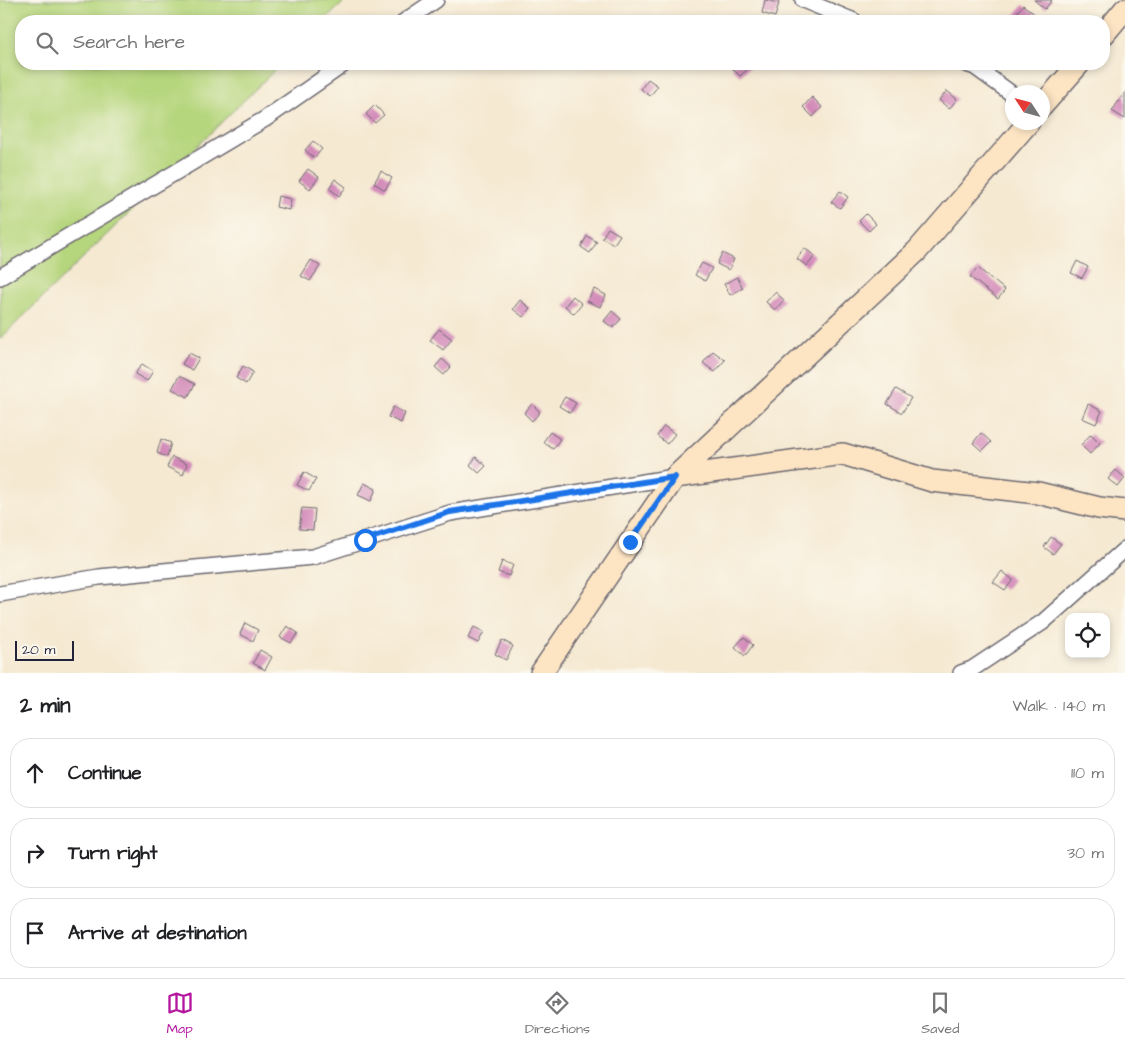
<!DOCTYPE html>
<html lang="en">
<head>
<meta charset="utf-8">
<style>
	:root { --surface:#fff; --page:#f2f2f2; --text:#202124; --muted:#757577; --line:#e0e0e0; --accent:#b5179e }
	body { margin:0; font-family:"Architects Daughter",sans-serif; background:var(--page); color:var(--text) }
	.controls { position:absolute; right:15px; bottom:15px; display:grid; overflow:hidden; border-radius:10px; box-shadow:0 2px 8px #0003 }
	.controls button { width:45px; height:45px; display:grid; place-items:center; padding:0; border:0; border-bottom:1px solid var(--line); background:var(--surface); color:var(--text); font:25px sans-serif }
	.compass { position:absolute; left:1005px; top:85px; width:45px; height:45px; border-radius:50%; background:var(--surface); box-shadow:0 2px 8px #0003; rotate:306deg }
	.scale { position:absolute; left:15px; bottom:12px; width:59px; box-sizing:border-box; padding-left:5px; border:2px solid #22223b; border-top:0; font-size:14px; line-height:18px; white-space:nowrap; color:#22223b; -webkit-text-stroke:4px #fbf7ec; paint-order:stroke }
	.stop { position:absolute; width:15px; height:15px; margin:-11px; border:4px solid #1a73e8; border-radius:50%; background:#fff }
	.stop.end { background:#1a73e8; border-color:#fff; box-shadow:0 1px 5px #0008 }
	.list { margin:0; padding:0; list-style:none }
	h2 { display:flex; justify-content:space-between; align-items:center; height:65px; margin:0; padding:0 20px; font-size:21px }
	h2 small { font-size:16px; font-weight:400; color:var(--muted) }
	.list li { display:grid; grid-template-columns:32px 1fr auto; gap:15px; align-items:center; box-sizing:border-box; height:70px; margin:0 10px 10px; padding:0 10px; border:1px solid var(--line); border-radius:20px }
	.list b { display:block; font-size:19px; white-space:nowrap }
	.list em { font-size:16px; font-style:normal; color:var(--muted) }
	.icon { flex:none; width:28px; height:28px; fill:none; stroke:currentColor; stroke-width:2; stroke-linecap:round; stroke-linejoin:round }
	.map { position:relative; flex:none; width:1125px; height:673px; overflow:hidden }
	.search { position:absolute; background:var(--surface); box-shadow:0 2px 8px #0003; left:15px; right:15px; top:15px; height:55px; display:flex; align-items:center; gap:12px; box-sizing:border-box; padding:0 18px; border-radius:20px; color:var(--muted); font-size:19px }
	.sheet { height:305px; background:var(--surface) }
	nav { display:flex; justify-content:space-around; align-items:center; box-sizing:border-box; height:70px; border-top:1px solid var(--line); background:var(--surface); font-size:14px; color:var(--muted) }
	nav a { display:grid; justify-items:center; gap:2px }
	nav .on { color:var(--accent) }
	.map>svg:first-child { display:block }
</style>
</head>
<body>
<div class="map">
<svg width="1125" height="673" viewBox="0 0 1125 673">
	<rect width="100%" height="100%" fill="#fbf7ec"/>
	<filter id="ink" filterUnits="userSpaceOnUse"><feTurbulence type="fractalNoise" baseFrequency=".02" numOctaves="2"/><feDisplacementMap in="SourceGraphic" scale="10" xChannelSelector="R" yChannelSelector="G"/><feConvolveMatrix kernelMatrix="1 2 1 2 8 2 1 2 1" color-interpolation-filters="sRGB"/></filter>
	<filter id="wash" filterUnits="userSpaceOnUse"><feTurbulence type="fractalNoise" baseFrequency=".0096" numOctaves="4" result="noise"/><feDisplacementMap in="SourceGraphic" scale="20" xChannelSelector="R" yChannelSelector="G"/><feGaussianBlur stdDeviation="1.12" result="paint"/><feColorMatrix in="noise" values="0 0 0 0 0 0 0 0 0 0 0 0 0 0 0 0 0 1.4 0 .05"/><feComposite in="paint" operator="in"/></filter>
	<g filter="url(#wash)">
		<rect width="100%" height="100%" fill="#f5e9d2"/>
		<path fill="#b6d67d" stroke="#6c7c5c" d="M0,0h346l-22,21h-303v43h260l-281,275z"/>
		<g id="blocks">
			<g fill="#d38ab9">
				<path d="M765,0l14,3 -4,14 -13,-4z"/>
				<path d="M1034,0h18l-7,9z"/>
				<path d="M1023,5l18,14 -2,2h-29z"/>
				<path d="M735,64h12l3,3 -10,9 -8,-8z"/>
				<path d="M648,79l10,7 -8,10 -9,-7z"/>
				<path d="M947,91l10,8 -8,10 -10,-9z"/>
				<path d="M1125,92v27l-13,-8z"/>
				<path d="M812,97l10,10 -9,10 -10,-10z"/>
				<path d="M375,105l9,10 -9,8 -9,-9z"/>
				<path d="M313,141l9,8 -8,9 -9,-8z"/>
				<path d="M308,169l11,8 -9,12 -11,-8z"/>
				<path d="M381,171l11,7 -7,12 -11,-7z"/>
				<path d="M335,179l11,8 -7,9 -10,-8z"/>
				<path d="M840,191l8,6 -8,11 -9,-6z"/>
				<path d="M278,196l13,3 -2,11 -13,-3z"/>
				<path d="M866,214l10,10 -7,7 -10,-10z"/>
				<path d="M608,228l12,7 -6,9 -12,-6z"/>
				<path d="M587,236l10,6 -7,11 -9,-6z"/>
				<path d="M804,248l11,8 -8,10 -10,-7z"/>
				<path d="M722,253l12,6 -5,11 -12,-6z"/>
				<path d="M311,260l9,6 -10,15 -9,-5z"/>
				<path d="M1077,261l11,6 -6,11 -11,-5z"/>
				<path d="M702,263l10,5 -7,13 -10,-6z"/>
				<path d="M978,268l27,22 -7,9 -28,-22z"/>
				<path d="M737,277l6,11 -13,7 -6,-11z"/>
				<path d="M594,289l12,6 -6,12 -13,-6z"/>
				<path d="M775,292l9,8 -9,10 -9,-8z"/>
				<path d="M573,296l9,8 -8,10 -9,-8z"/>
				<path d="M520,300l10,8 -7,9 -10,-8z"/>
				<path d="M612,311l9,8 -8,9 -9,-7z"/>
				<path d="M439,329l13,10 -9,11 -13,-10z"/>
				<path d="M713,351l12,9 -10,12 -12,-9z"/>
				<path d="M189,353l10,5 -7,12 -10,-6z"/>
				<path d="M442,359l9,8 -7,8 -9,-8z"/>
				<path d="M142,364l11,7 -6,10 -12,-7z"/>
				<path d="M243,366l10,6 -7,12 -10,-6z"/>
				<path d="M179,376l16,8 -7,13 -16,-8z"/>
				<path d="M896,389l15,9 -9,15 -15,-9z"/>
				<path d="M565,397l11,6 -6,10 -11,-7z"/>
				<path d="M532,404l8,8 -8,9 -8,-8z"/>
				<path d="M1088,404l14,7 -6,13 -14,-6z"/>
				<path d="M393,407l12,6 -4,10 -13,-6z"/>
				<path d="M664,426l11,8 -8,10 -10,-8z"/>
				<path d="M550,432l10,7 -7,10 -10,-7z"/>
				<path d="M981,433l10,9 -9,9 -9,-8z"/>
				<path d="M1091,434l9,9 -10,11 -9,-9z"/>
				<path d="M161,439l10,4 -4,14 -10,-4z"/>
				<path d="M172,457l15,7 -4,11 -16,-8z"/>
				<path d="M476,457l10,9 -7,7 -9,-8z"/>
				<path d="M1116,470l9,8 -7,9 -10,-8z"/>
				<path d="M304,472l12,7 -7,12 -12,-6z"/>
				<path d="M364,483l12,6 -5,12 -13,-6z"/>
				<path d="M302,508l13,1 -2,21 -14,-1z"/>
				<path d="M1051,537l10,7 -8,10 -9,-7z"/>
				<path d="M502,561l11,4 -4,11 -11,-4z"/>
				<path d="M1002,571l11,9 -8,10 -12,-8z"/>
				<path d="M245,623l13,7 -5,11 -13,-7z"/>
				<path d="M287,626l11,7 -7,10 -11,-6z"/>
				<path d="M474,627l10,5 -6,11 -10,-5z"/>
				<path d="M744,637l9,8 -8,11 -10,-9z"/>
				<path d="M502,640l11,6 -7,14 -11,-6z"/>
				<path d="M260,650l12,7 -7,13 -12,-7z"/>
			</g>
		</g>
	</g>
	<g filter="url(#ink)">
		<use href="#blocks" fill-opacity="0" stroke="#6c6870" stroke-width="1"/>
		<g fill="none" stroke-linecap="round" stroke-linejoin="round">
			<g stroke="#6c6870" stroke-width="18">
				<g id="street">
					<path d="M803,0l51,21"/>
					<path d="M405,21l31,-21"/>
					<path d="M966,64l9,3 37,27"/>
					<path d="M0,277l265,-158 79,-55"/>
					<path d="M0,594l99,-17 214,-20 137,-44 225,-36"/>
					<path d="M961,673l11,-4 71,-47 82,-73"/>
				</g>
			</g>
			<g stroke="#6c6870" stroke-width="24">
				<g id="secondary">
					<path d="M1104,34l21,-25"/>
					<path d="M1042,106l37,-42"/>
					<path d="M675,477l168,-23 89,27 106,12 61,15 26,3"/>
					<path d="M541,673l134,-196 242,-226 112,-129"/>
				</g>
			</g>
			<use href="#street" stroke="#fff" stroke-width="15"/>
			<use href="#secondary" stroke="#fde5c4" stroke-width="21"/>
		</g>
	</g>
	<g fill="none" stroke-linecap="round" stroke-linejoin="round" filter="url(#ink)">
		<path stroke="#1a73e8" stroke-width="6" d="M365,540l85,-28 225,-35 -45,65"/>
	</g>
</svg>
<div class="controls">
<button><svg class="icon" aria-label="locate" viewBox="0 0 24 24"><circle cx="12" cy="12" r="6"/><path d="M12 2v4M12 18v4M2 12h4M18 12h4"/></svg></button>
</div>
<svg class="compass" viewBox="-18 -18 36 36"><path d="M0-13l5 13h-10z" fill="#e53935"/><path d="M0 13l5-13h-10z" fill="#757577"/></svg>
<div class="scale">20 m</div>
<div class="stop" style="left:365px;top:540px"></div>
<div class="stop end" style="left:630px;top:542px"></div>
<div class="search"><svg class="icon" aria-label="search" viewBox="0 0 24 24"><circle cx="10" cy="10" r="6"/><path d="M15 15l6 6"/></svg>Search here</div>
</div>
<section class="sheet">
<h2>2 min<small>Walk · 140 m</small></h2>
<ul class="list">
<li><svg class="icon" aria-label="ahead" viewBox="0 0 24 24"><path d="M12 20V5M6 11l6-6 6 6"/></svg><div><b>Continue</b></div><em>110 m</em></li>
<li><svg class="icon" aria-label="right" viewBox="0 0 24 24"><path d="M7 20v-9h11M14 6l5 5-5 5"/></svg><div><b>Turn right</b></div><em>30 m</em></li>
<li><svg class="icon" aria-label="arrive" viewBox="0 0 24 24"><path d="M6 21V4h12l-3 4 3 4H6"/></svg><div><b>Arrive at destination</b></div></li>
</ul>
</section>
<nav>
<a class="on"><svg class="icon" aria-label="map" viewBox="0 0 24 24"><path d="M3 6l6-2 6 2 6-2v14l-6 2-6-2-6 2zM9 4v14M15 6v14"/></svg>Map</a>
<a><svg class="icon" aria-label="directions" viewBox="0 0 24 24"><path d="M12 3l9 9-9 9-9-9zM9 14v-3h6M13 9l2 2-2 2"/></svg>Directions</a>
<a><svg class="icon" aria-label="saved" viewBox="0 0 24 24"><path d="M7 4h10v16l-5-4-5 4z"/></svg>Saved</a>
</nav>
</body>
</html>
